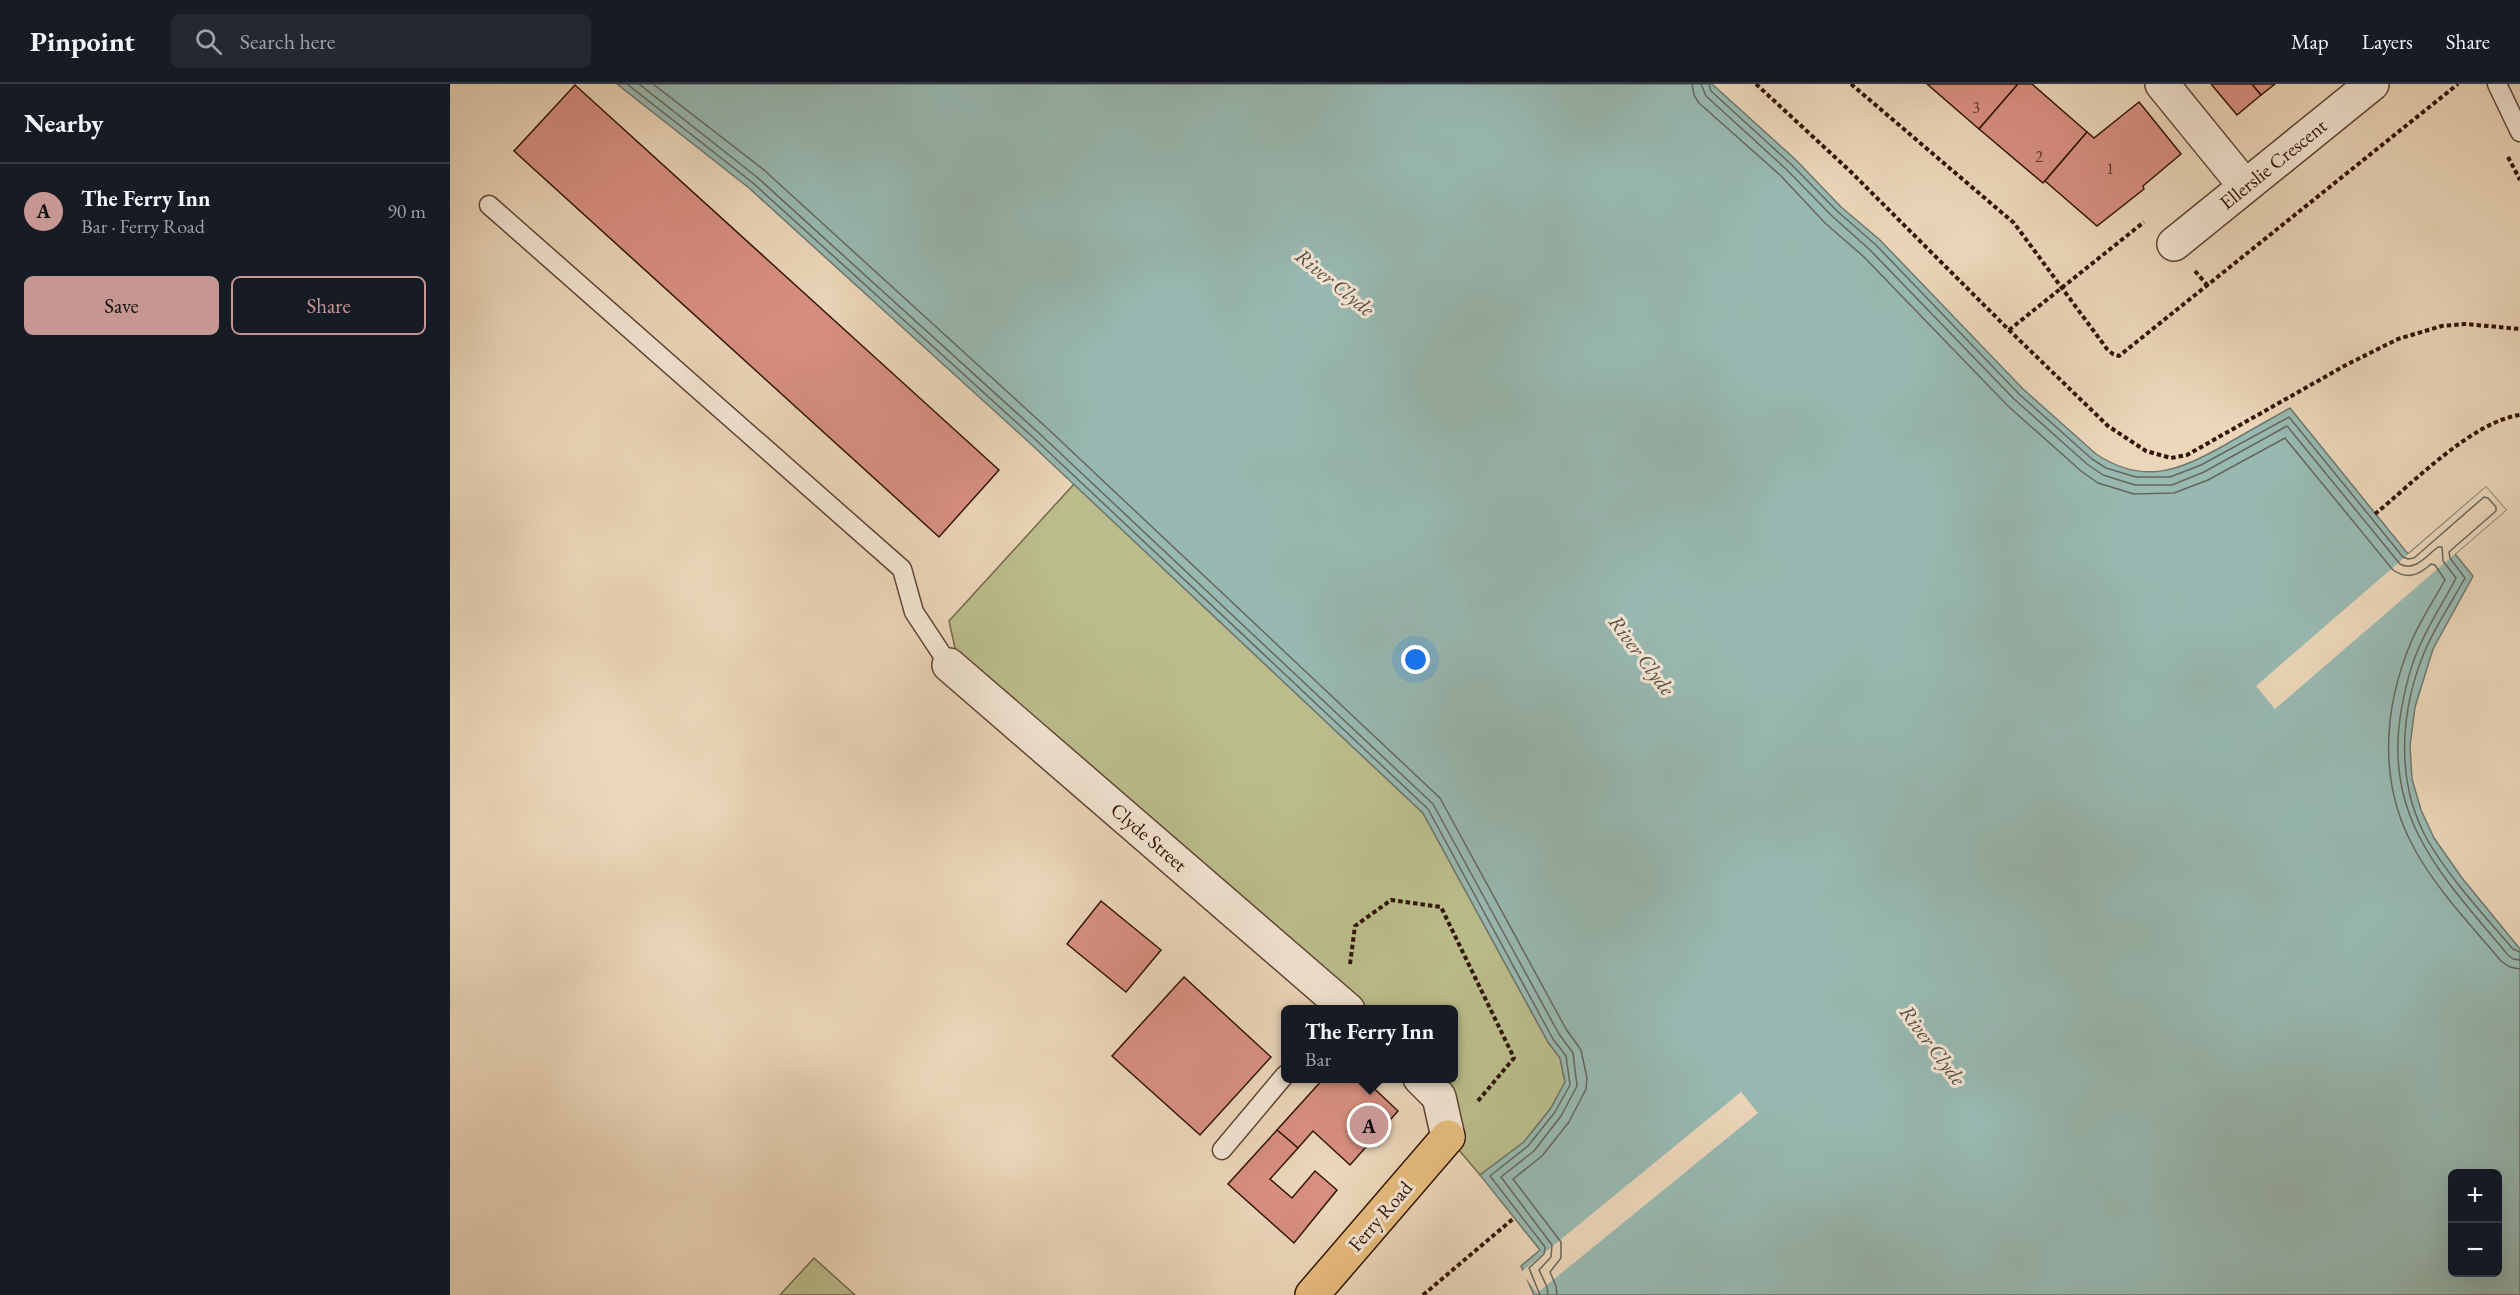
<!DOCTYPE html>
<html lang="en">
<head>
<meta charset="utf-8">
<style>
	:root { --surface:#171b24; --page:#242831; --text:#f1f3f6; --muted:#9ea1a6; --line:#363941; --accent:#c59692 }
	body { margin:0; font-family:"EB Garamond",serif; background:var(--page); color:var(--text) }
	.controls { position:absolute; right:18px; bottom:18px; display:grid; overflow:hidden; border-radius:9px; box-shadow:0 6px 24px #0002 }
	.controls button { width:54px; height:54px; display:grid; place-items:center; padding:0; border:0; border-bottom:2px solid var(--line); background:var(--surface); color:var(--text); font:30px sans-serif }
	.you { position:absolute; left:966px; top:576px; width:21px; height:21px; margin:-15px; border:4px solid #fff; border-radius:50%; background:#1a73e8; box-shadow:0 0 0 9px #1a73e833 }
	.badge { display:grid; place-items:center; width:39px; height:39px; border-radius:50%; background:var(--accent); color:#111; font-size:20px; font-weight:700 }
	.pin { position:absolute; translate:-50% -50%; border:3px solid #fff; box-shadow:0 2px 6px #0006 }
	.popup { position:absolute; left:831px; top:921px; width:177px; height:78px; box-sizing:border-box; display:grid; place-content:center; border-radius:9px; background:var(--surface); filter:drop-shadow(0 2px 4px #0005); font-size:20px; white-space:nowrap; color:var(--muted) }
	.popup b { font-size:22px; color:var(--text) }
	.popup::after { content:''; position:absolute; left:50%; top:100%; margin-left:-12px; border:12px solid transparent; border-top-color:var(--surface) }
	.list { margin:0; padding:0; list-style:none }
	h2 { display:flex; justify-content:space-between; align-items:center; height:78px; margin:0; padding:0 24px; font-size:26px }
	h2 small { font-size:20px; font-weight:400; color:var(--muted) }
	.list li { display:grid; grid-template-columns:39px 1fr auto; gap:18px; align-items:center; box-sizing:border-box; height:96px; padding:0 24px; border-top:2px solid var(--line) }
	.list b { display:block; font-size:22px; white-space:nowrap }
	.list p { margin:0; font-size:20px; white-space:nowrap; color:var(--muted) }
	.list em { font-size:20px; font-style:normal; color:var(--muted) }
	.actions { display:flex; gap:12px; padding:18px 24px }
	.actions a { flex:1; padding:14px 0; border:2px solid var(--accent); border-radius:9px; text-align:center; font-size:21px; color:var(--accent) }
	.actions .main { background:var(--accent); color:#111 }
	.icon { flex:none; width:33px; height:33px; fill:none; stroke:currentColor; stroke-width:2; stroke-linecap:round; stroke-linejoin:round }
	.map { position:relative; flex:none; width:2070px; height:1211px; overflow:hidden }
	header { display:flex; align-items:center; gap:36px; box-sizing:border-box; height:84px; padding:0 30px; background:var(--surface); border-bottom:2px solid var(--line) }
	header strong { font-size:28px }
	nav { display:flex; gap:33px; margin-inline-start:auto; font-size:21px }
	.search { width:420px; height:54px; background:var(--page); display:flex; align-items:center; gap:15px; box-sizing:border-box; padding:0 21px; border-radius:9px; color:var(--muted); font-size:22px }
	main { display:flex }
	aside { flex:1; background:var(--surface) }
	.map>svg:first-child { display:block }
</style>
</head>
<body>
<header>
<strong>Pinpoint</strong>
<div class="search"><svg class="icon" aria-label="search" viewBox="0 0 24 24"><circle cx="10" cy="10" r="6"/><path d="M15 15l6 6"/></svg>Search here</div>
<nav><a>Map</a><a>Layers</a><a>Share</a></nav>
</header>
<main>
<aside>
<h2>Nearby<small></small></h2>
<ul class="list">
<li><span class="badge">A</span><div><b>The Ferry Inn</b><p>Bar · Ferry Road</p></div><em>90 m</em></li>
</ul>
<div class="actions"><a class="main">Save</a><a>Share</a></div>
</aside>
<div class="map">
<svg width="2070" height="1211" viewBox="0 0 2070 1211">
	<rect width="100%" height="100%" fill="#ebd6b9"/>
	<filter id="stains"><feTurbulence type="fractalNoise" baseFrequency=".00333" numOctaves="4"/><feColorMatrix values="0 0 0 0 .2 0 0 0 0 .09 0 0 0 0 .02 0 0 0 .5 -.17"/></filter>
	<radialGradient id="worn" r=".72"><stop offset=".6" stop-color="#630" stop-opacity="0"/><stop offset="1" stop-color="#630" stop-opacity=".3"/></radialGradient>
	<g fill="#bbbd8c" stroke="#76694a" stroke-width="1.5">
		<path d="M624,400l349,329 125,229 12,16 5,24 -14,26 -27,34 -44,33 -32,-38 -29,-58 34,-1v-68l-108,-1 -390,-361 -6,-27z"/>
		<path d="M364,1174l41,37h-75z"/>
	</g>
	<path fill="#98b9b2" stroke="#6f776e" stroke-width="1.5" fill-rule="evenodd" d="M167,0h1095l84,76 45,47 39,33 143,149 73,65c48,32 84,16 129,-9 22,-13 44,-25 65,-37l118,146 78,-67 20,23 -51,44 18,22 -40,73 -18,58 -5,39 2,33 9,31 13,28 28,40 58,71v346h-986l-13,-29 19,-16 -60,-75 44,-33 27,-34 14,-26 -5,-24 -12,-16 -125,-229 -391,-368 -283,-257zM2002,1090h46v98h-46z"/>
	<g fill="#ebd6b9">
		<path d="M2036,403l20,23 -231,199 -19,-23z"/>
		<path d="M1291,1008l17,21 -221,180 -16,-21z"/>
	</g>
	<g fill="none" stroke-linecap="round" stroke-linejoin="round">
		<g stroke="#65675c" stroke-width="1.5">
			<path d="M177,0l126,99 283,257 392,369 125,230 13,17 4,29 -15,27 -27,34 -38,30 55,71 -1,7 -15,14 11,27"/>
			<path d="M189,0l119,94 283,257 392,369 126,230 14,19 4,33 -16,30 -27,35 -33,26 51,68 -1,12 -12,13 8,17 1,8"/>
			<path d="M203,0l111,86 283,258 393,370 126,231 15,21 6,28 -1,11 -17,33 -27,34 -29,23 48,63v16l-11,14 6,14 1,9"/>
			<path d="M1242,0l2,11 5,8 82,73 44,47 39,34 144,149 73,65 17,12 36,11 40,-1 34,-13 77,-42 108,132c15,10 26,5 38,-6l4,1 10,15c-11,20 -24,39 -33,60 -29,67 -34,143 2,208 22,41 57,77 87,113l9,6 10,2"/>
			<path d="M1251,0l5,12 81,74 45,46 38,34 144,149 73,65 16,11 32,10h37l32,-13 83,-46 113,138c15,8 26,-8 38,-17h4l1,14 13,17c-11,22 -25,42 -35,65 -11,23 -17,49 -21,75 -15,104 46,162 107,236l6,5 7,1"/>
			<path d="M1259,0l2,7 81,74 45,46 39,34 143,149 73,65 14,9 30,9h34l31,-12 88,-48 114,140 5,2 6,-1 70,-61 4,1 8,9v4l-47,41 1,6 15,20c-12,22 -27,44 -38,68 -27,61 -33,135 1,195 23,39 56,74 85,108l7,3"/>
		</g>
	</g>
	<g fill="#d88f81" stroke="#321507" stroke-width="1.5">
		<path d="M1477,0h91l-39,45z"/>
		<path d="M1568,0h14l55,48 -44,51 -64,-54z"/>
		<path d="M1761,0h41l9,11 -24,20z"/>
		<path d="M1802,0h23l-14,11z"/>
		<path d="M125,1l424,385 -60,67 -425,-386z"/>
		<path d="M1689,18l42,52 -38,32 1,3 -47,37 -52,-45 42,-49 7,6z"/>
		<path d="M651,817l60,49 -35,42 -59,-48z"/>
		<path d="M734,893l87,80 -71,78 -88,-79z"/>
		<path d="M874,994h39l35,33 -48,54 -37,-34 -15,17 -21,-18z"/>
		<path d="M827,1046l21,18 -28,31 22,19 23,-27 22,19 -43,53 -66,-59z"/>
	</g>
	<g fill="none" stroke-linecap="round" stroke-linejoin="round">
		<g stroke="#604534" stroke-width="21">
			<g id="lane">
				<path d="M2047,0l23,48"/>
				<path d="M39,121l413,364 12,43 35,53"/>
				<path d="M772,1066l63,-75"/>
			</g>
		</g>
		<g stroke="#604534" stroke-width="36">
			<g id="street">
				<path d="M1712,0l83,102"/>
				<path d="M1724,160l198,-160"/>
				<path d="M499,581l399,345"/>
				<path d="M970,994l19,19 9,40"/>
			</g>
		</g>
		<g stroke="#321507" stroke-width="36">
			<path id="primary" d="M862,1211l136,-158"/>
		</g>
		<g stroke="#321507" stroke-width="4" stroke-dasharray="4.5 3" stroke-linecap="butt">
			<path d="M1306,0l94,87 159,159 99,96 38,25 25,7 16,-3 159,-90 52,-26 44,-13 24,-2 54,5"/>
			<path d="M1401,0l163,139 93,126 6,5 6,2 339,-272"/>
			<path d="M2058,73l12,23"/>
			<path d="M1745,187l13,15"/>
			<path d="M1559,246l135,-108"/>
			<path d="M1925,430c38,-31 98,-93 145,-99"/>
			<path d="M900,880l5,-38 36,-26 50,7 73,151 -37,44"/>
			<path d="M973,1211l91,-77"/>
		</g>
		<use href="#lane" stroke="#f2e4d2" stroke-width="18"/>
		<use href="#street" stroke="#f2e4d2" stroke-width="33"/>
		<use href="#primary" stroke="#e6bb7c" stroke-width="33"/>
	</g>
	<g text-anchor="middle" dominant-baseline="central" stroke-width="6" stroke-linejoin="round" paint-order="stroke">
		<g font-size="16" fill="#5c3426">
			<text x="1526" y="23">3</text>
			<text x="1589" y="72">2</text>
			<text x="1660" y="84">1</text>
		</g>
		<g font-size="20" fill="#321507" stroke="#f2e4d2">
			<text transform="translate(1823 80) rotate(-39)">Ellerslie Crescent</text>
			<text transform="translate(699 753) rotate(41)">Clyde Street</text>
			<text transform="translate(930 1132) rotate(-49)">Ferry Road</text>
		</g>
		<g font-size="21" font-style="italic" fill="#564e43" stroke="#f2e4d2">
			<text transform="translate(885 198) rotate(39)">River Clyde</text>
			<text transform="translate(1192 571) rotate(53)">River Clyde</text>
			<text transform="translate(1483 961) rotate(53)">River Clyde</text>
		</g>
	</g>
	<rect width="100%" height="100%" filter="url(#stains)"/>
	<rect width="100%" height="100%" fill="url(#worn)"/>
</svg>
<div class="controls">
<button>+</button>
<button>−</button>
</div>
<div class="you"></div>
<div class="pin badge" style="left:919px;top:1041px">A</div>
<div class="popup"><b>The Ferry Inn</b>Bar</div>
</div>
</main>
</body>
</html>
